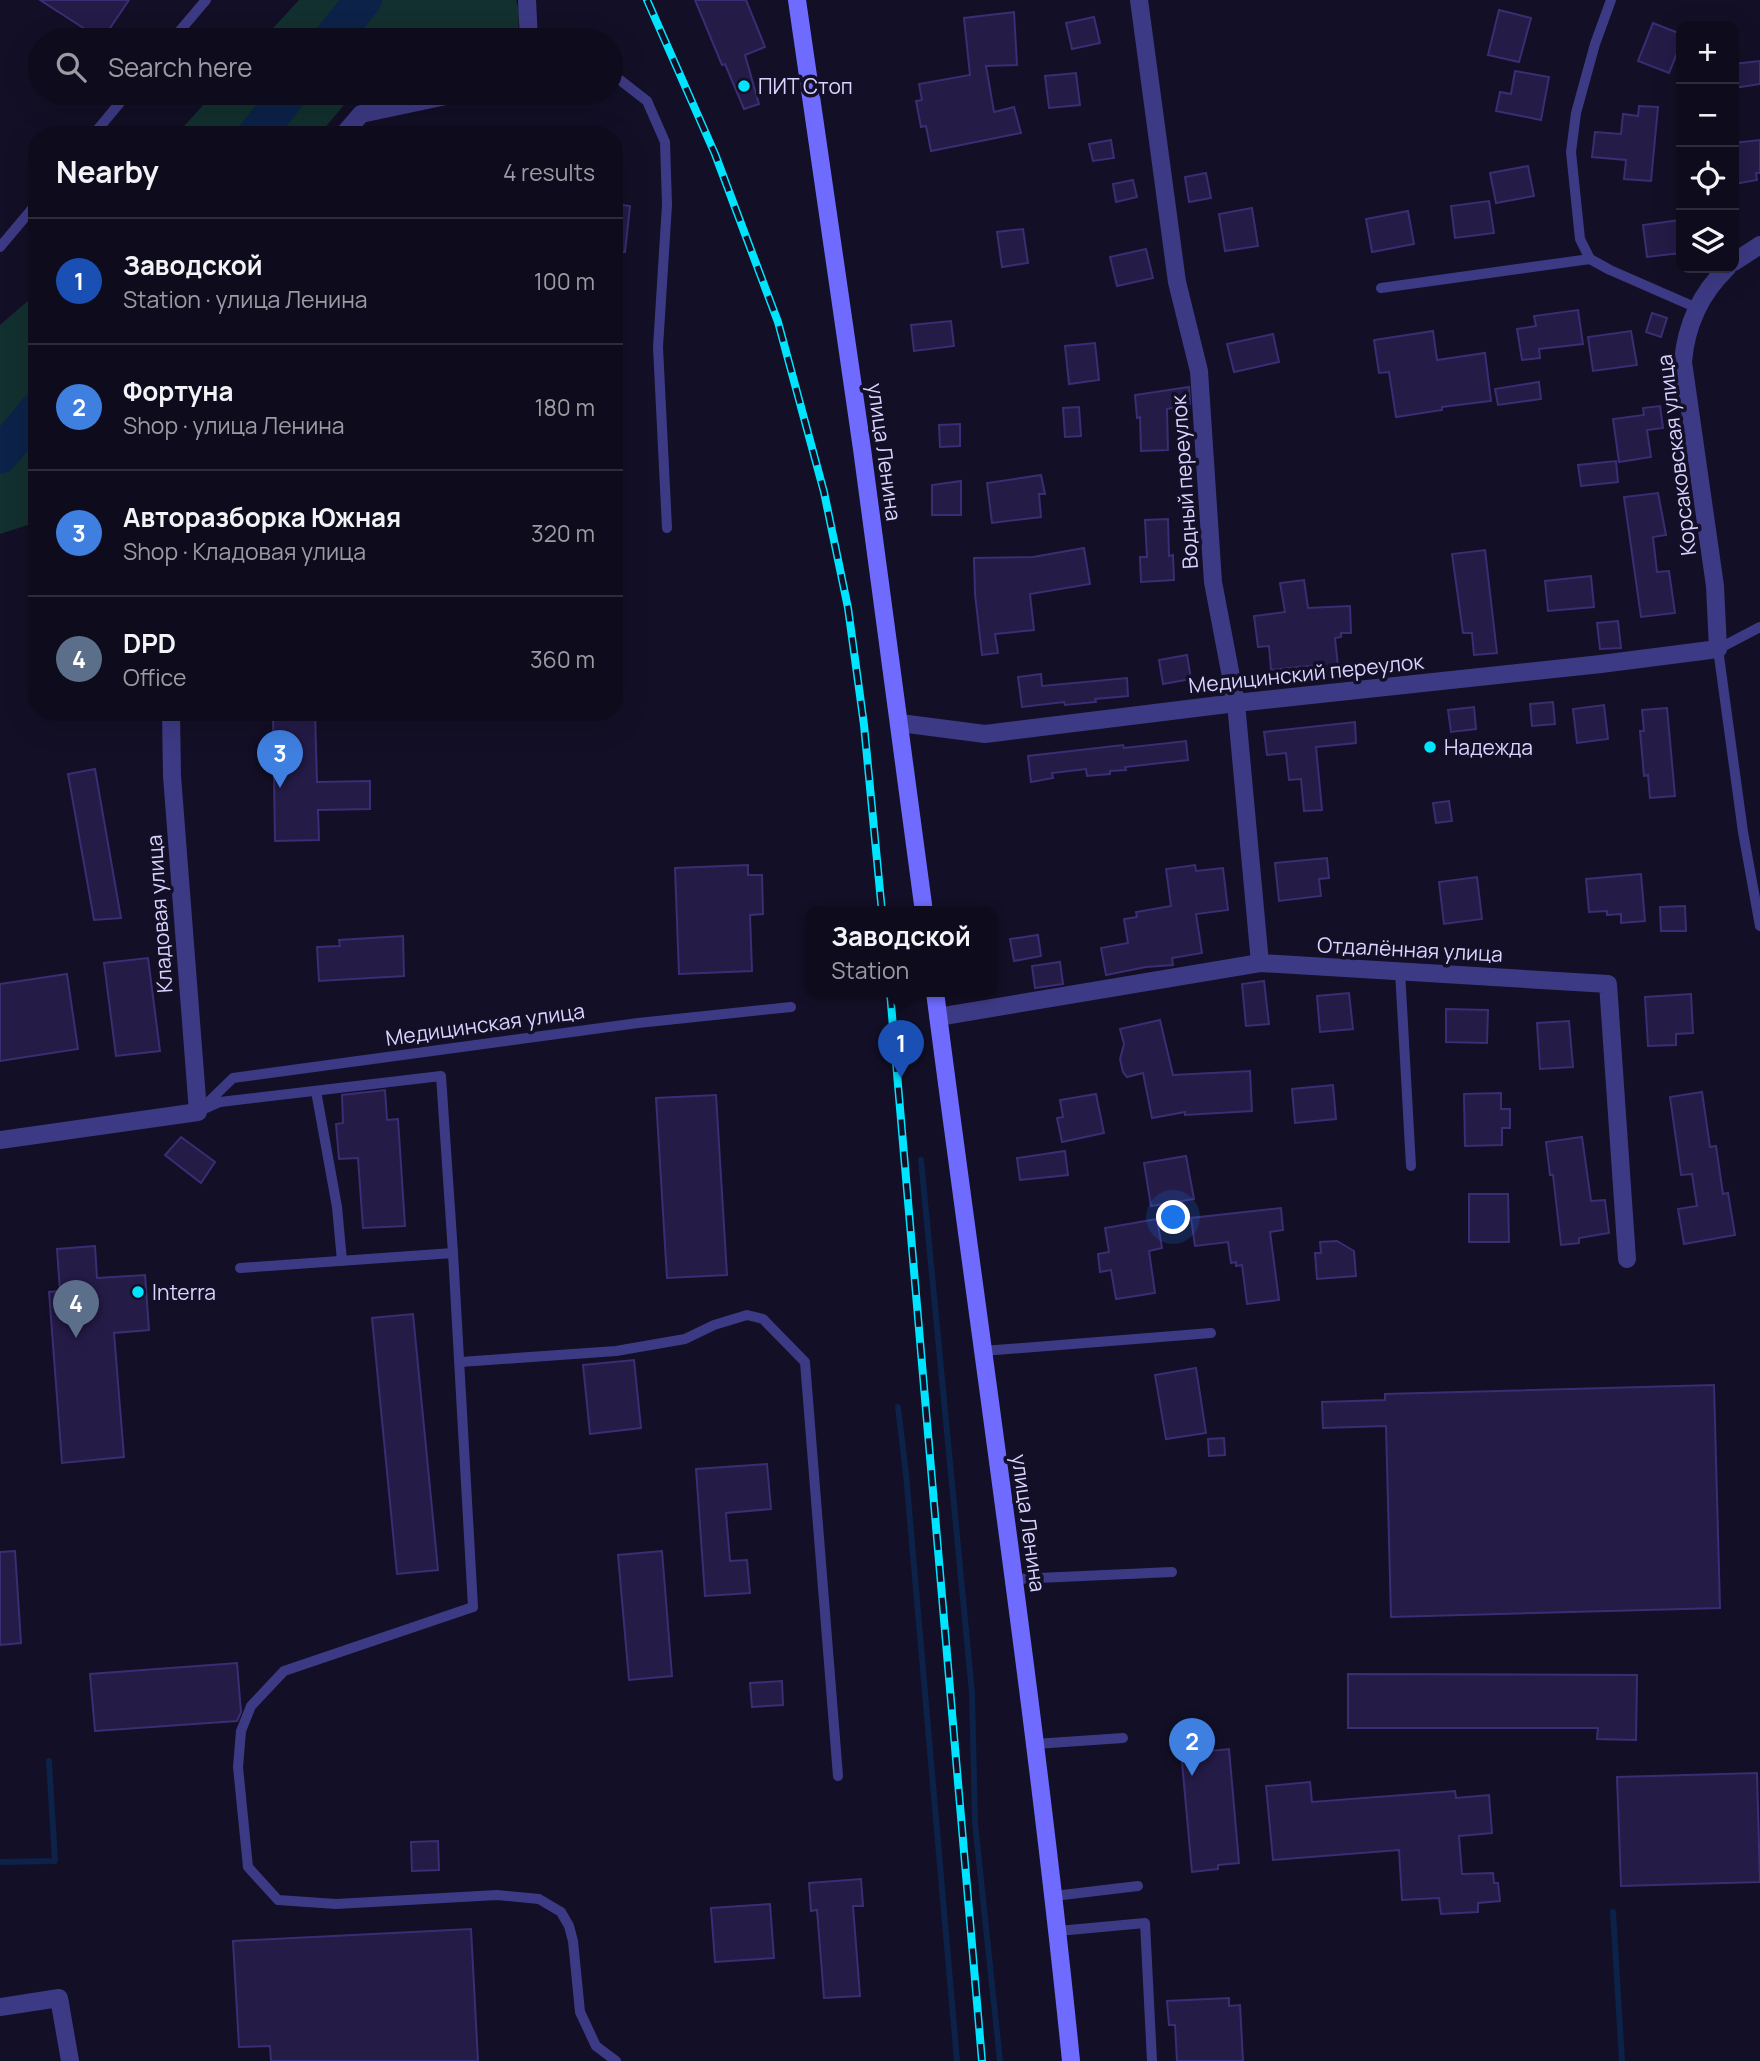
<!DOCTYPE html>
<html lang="en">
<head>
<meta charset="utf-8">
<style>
	:root { --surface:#0e0b1c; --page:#171425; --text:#f1f3f6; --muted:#9b9ba3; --line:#2e2b3b; --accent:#0f766e }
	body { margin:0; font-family:Manrope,sans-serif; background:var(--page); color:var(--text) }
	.controls { position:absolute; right:21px; top:21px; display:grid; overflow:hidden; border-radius:14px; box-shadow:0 7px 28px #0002 }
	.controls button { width:63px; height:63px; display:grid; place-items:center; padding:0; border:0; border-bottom:2px solid var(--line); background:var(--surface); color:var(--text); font:35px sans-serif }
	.you { position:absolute; left:1174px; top:1218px; width:24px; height:24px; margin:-18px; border:5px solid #fff; border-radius:50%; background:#1a73e8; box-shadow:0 0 0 10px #1a73e833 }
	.badge { display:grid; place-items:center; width:46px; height:46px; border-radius:50%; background:var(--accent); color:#fff; font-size:23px; font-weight:700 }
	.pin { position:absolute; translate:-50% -58px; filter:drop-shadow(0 2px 4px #0008) }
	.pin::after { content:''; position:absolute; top:37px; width:24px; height:21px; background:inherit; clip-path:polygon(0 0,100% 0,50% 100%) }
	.popup { position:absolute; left:805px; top:906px; width:192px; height:91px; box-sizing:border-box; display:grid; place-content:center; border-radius:14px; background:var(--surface); filter:drop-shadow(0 2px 5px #0005); font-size:23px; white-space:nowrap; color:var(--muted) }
	.popup b { font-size:26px; color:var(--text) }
	.popup::after { content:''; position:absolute; left:50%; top:100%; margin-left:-14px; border:14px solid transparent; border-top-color:var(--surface) }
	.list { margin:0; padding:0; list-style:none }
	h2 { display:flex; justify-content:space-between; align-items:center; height:91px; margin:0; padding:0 28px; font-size:30px }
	h2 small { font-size:23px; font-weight:400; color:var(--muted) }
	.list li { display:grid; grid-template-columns:46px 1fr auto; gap:21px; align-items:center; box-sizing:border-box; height:126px; padding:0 28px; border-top:2px solid var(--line) }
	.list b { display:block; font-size:26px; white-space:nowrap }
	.list p { margin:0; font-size:23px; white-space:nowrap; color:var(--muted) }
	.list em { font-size:23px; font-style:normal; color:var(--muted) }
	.icon { flex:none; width:38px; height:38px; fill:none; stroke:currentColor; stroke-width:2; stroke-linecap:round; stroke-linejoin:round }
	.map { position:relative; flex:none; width:1760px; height:2061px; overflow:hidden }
	.search { position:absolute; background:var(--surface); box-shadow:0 7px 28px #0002; left:28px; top:28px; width:595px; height:77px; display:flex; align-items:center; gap:18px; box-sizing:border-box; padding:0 24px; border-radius:38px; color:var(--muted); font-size:26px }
	.panel { position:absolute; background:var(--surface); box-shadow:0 7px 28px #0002; left:28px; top:126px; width:595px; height:595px; border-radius:28px }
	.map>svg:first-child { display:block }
</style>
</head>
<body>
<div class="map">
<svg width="1760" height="2061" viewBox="0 0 1760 2061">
	<rect width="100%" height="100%" fill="#130f26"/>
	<g fill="#12302f">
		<path d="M299,0h217l3,10 -1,30h-256z"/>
		<path d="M214,93h140l-35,42h-143z"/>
		<path d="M37,293v229l-37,12v-209z"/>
	</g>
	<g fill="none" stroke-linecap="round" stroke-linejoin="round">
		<g stroke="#0c2248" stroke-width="6">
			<path d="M921,1160l51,533 3,130 25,238"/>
			<path d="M898,1407l8,67 51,587"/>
			<path d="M0,1862l55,-1 -6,-100"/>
			<path d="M1613,1912l9,149"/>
		</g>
		<g stroke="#0c2248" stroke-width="37">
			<path d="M331,40l32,-40"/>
			<path d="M256,135l33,-42"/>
			<path d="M0,455l37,-44"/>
		</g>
	</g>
	<g fill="#241b47" stroke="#3b2d73" stroke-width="2">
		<path d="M40,0h89l-27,40z"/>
		<path d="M695,0h51l19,47 -20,8 14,49 -15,5 -19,-45 -3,1z"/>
		<path d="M1499,10l32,8 -12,44 -31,-7z"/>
		<path d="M1014,12l3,53 -31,1 8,46 20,-5 7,26 -90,18 -5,-25 -5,1 -5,-26 6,-1 -3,-16 51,-9 -6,-57z"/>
		<path d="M1094,17l6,26 -28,6 -6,-26z"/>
		<path d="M1653,23l28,11v9l-12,30 -31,-12z"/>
		<path d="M1760,61v23l-26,4v-24z"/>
		<path d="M1515,71l34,6 -8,43 -45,-9 4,-19 11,2z"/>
		<path d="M1076,73l4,32 -31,3 -4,-32z"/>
		<path d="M1639,106l19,1 -7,74 -27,-2 2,-19 -34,-3 3,-25 26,2 2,-20 15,2z"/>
		<path d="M1111,140l3,18 -21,3 -4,-17z"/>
		<path d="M1760,140v33h-4l1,7 -23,4v-41z"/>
		<path d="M1528,166l6,30 -38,7 -6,-30z"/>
		<path d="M1206,173l5,25 -22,4 -4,-25z"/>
		<path d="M1133,180l4,17 -21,5 -3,-18z"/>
		<path d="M1489,201l5,32 -39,5 -4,-32z"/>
		<path d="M614,204l16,2 -5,46 -11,-1z"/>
		<path d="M1252,208l6,38 -33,5 -6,-37z"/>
		<path d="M1408,211l6,33 -42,8 -6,-33z"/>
		<path d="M1680,220l1,33 -34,4 -4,-32z"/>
		<path d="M1023,229l5,34 -26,4 -5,-35z"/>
		<path d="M1146,249l7,29 -36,8 -7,-29z"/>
		<path d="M1578,310l5,34 -44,5 1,9 -18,2 -5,-31 19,-3 -2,-10z"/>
		<path d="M1652,313l15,5 -6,19 -15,-5z"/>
		<path d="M951,321l3,25 -40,5 -3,-26z"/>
		<path d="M1433,331l4,29 48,-7 6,48 -49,6v3l-46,7 -7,-45 -10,1 -5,-33z"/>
		<path d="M1631,331l6,34 -44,6 -5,-34z"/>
		<path d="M1273,334l6,28 -45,10 -7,-28z"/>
		<path d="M1095,343l4,37 -30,4 -4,-38z"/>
		<path d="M1539,382l2,17 -43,6 -3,-16z"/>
		<path d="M1189,387l1,17 -23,5 1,41 -27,1 -1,-34 -3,1 -2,-23z"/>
		<path d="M1660,406l3,22 -16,2 4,27 -32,5 -6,-43 31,-4 -1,-7z"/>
		<path d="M1079,407l2,29 -16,1 -2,-29z"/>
		<path d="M960,424v22l-20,1 -1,-22z"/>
		<path d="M1616,461l2,21 -37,4 -3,-21z"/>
		<path d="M1041,475l4,19h-6l2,23 -49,6 -5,-40z"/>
		<path d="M961,481v34h-29v-30z"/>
		<path d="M1658,493l8,42 -13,2 4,35 12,-1 6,42 -34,4 -17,-120z"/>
		<path d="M1168,519l1,37 4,-1 1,25 -33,2 -1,-25h7l-2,-37z"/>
		<path d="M1084,548l6,36 -60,10 4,36 -39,4 3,19 -16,2 -7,-61 -1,-36 59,-1z"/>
		<path d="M1485,550l12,103 -23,2 -2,-22h-9l-11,-79z"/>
		<path d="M1591,576l3,31 -46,4 -3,-30z"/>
		<path d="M1304,580l4,28 42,-2 1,27h-10v4l-6,1 4,37 -21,2 -1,-12 -46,5 -2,-24 -11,1 -4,-31 31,-4 -5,-29z"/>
		<path d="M1618,621l3,27 -21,1 -3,-26z"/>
		<path d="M1187,655l4,24 -28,5 -4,-24z"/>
		<path d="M1041,674l1,12 85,-8 1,18 -33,3 1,3 -31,3 -1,-3 -42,5 -4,-30z"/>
		<path d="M1553,702l2,22 -23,2 -2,-22z"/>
		<path d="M1604,705l4,34 -31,4 -4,-34z"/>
		<path d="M1474,707l2,22 -25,3 -3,-22z"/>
		<path d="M1667,708l8,88 -25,2 -2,-23 -4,1 -4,-45h4l-2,-21z"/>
		<path d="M273,712h42l2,70 53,-1v28l-52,1 1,30 -44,1z"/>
		<path d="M1355,722l1,21 -40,4 6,63 -18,1 -3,-32 -12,1 -3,-27 -19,2 -3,-23z"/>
		<path d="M1186,741l2,19 -63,7 1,3 -16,1v3l-23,2 -1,-7 -34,4 1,5 -22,4 -3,-26 95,-11 1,3z"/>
		<path d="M95,769l26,149 -27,2 -26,-146z"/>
		<path d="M1449,801l3,20 -16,2 -3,-20z"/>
		<path d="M1327,858l2,20 -10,1 2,17 -42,5 -4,-38z"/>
		<path d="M748,865v10h14l1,39 -13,1 2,56 -73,3 -4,-106z"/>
		<path d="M1195,865l1,6 27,-3 5,42 -32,4 6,39 -30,5 1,7 -27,2 -40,8 -5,-27 27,-5 -4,-24 13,-2 -1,-5 35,-6 -5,-37z"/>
		<path d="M1641,874l4,47 -24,2v-9l-14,1v-4l-18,1 -3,-33z"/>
		<path d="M1477,877l5,42 -38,5 -5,-42z"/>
		<path d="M1685,906l1,25h-25l-1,-24z"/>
		<path d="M1038,935l3,21 -27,5 -4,-22z"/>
		<path d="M403,936l1,40 -85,5 -2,-34 23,-1 -1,-6z"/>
		<path d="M148,958l12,93 -44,5 -12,-93z"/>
		<path d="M1060,962l3,22 -28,4 -3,-22z"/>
		<path d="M67,974l11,75 -78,12v-77z"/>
		<path d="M1264,981l5,43 -23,2 -4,-42z"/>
		<path d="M1349,993l4,36 -33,3 -3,-36z"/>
		<path d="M1691,994l2,39 -17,1v11l-28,1 -3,-49z"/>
		<path d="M1446,1009l42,1 -1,33 -41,-1z"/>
		<path d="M1160,1020l13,55 77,-4 2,40 -67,4v-3l-33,6 -9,-45 -16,4 -4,-5 -3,-13 4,-15 -4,-15z"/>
		<path d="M1569,1021l4,46 -33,2 -3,-46z"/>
		<path d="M1333,1085l3,34 -41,4 -3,-34z"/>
		<path d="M385,1090l2,30 11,-1 7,107 -42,2 -5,-70 -19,1 -3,-35 7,-1 -1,-28z"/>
		<path d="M1702,1092l8,55 6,-1 7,48 5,-1 7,42 -51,9 -6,-35 19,-3 -5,-32 -11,1 -11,-78z"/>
		<path d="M1501,1093v16h9v19h-8v17l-37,1 -1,-52z"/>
		<path d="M1096,1094l8,39 -42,9 -5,-24 6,-1 -3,-17z"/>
		<path d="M716,1095l11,180 -60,3 -11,-180z"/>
		<path d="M181,1137l34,25 -14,21 -36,-28z"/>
		<path d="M1582,1137l9,64 14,-1 4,33 -30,5v5l-18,2 -8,-70h-3l-4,-33z"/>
		<path d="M1065,1151l3,24 -48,5 -3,-22z"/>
		<path d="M1186,1156l8,43 -43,7 -7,-43z"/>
		<path d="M1469,1194h39l1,48h-40z"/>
		<path d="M1281,1208l2,22 -13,2 9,68 -32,4 -5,-39 -6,1v-4l-5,1 -3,-21 -33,4 -4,-28z"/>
		<path d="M1157,1219l5,29 -13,3 6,42 -39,6 -5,-29 -11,2 -2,-18 11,-2 -4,-24z"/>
		<path d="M1337,1241l17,10 2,25 -39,3 -2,-26h6l-1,-11z"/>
		<path d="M95,1246l2,32 48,-3 4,55 -35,3 10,124 -62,6 -13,-171 11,-1 -3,-42z"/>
		<path d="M413,1314l25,256 -41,4 -25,-256z"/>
		<path d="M634,1360l7,68 -51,6 -7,-69z"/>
		<path d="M1196,1368l10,65 -40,6 -11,-64z"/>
		<path d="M1714,1385l6,223 -329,9 -5,-191 -63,2 -1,-26 63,-2v-6z"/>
		<path d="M1224,1438l1,17 -16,1 -1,-17z"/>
		<path d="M767,1464l4,45 -45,4 4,48 17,-1 3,33 -45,3 -9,-127z"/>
		<path d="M15,1551l6,92 -21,2v-93z"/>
		<path d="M662,1551l10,125 -43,4 -11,-125z"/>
		<path d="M237,1663l4,49 -4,9 -142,10 -5,-57z"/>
		<path d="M1348,1674l289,1 -1,65 -39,-1 1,-11h-250z"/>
		<path d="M782,1681l1,24 -31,2 -2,-24z"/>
		<path d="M1201,1748v4l28,-3 10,114 -21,2v4l-26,3 -11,-121z"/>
		<path d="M1757,1773l3,109 -139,4 -4,-109z"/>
		<path d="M1310,1782l2,20 143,-11 1,7 33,-3 3,38 -33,3 3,38 31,-1 1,10h4l2,18 -22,2v9l-37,2 -2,-16 -37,2 -3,-50 -126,10 -7,-74z"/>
		<path d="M438,1841l1,29 -27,1 -1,-29z"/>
		<path d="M861,1879l2,27h-10l7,90 -36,2 -7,-88 -6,1 -2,-28z"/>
		<path d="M770,1904l4,54 -59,4 -4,-54z"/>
		<path d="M471,1929l7,132h-207l-1,-15 -31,1 -6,-106z"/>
		<path d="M1229,1998v8l11,-1 3,56h-66l-2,-36h-6l-2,-24z"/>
	</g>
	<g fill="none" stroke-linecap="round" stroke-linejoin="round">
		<g stroke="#3d3a85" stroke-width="10">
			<path d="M1611,0l-16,44 -19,69 -5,39 9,87 10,20 20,11 87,38"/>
			<path d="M172,40l34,-40"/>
			<path d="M611,73l36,28 18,41 2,63 -9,142 9,181"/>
			<path d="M93,135l35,-42"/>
			<path d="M0,247l37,-44"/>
			<path d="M1381,288l209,-29"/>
			<path d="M1760,627l-42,22 25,183 17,94"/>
			<path d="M1400,971l11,195"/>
			<path d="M316,1091l21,116 5,54"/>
			<path d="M204,1109l16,-7 221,-26 12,177"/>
			<path d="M198,1112l35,-34 405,-55 153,-16"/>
			<path d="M240,1268l213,-15 20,354 -189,64 -33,35 -10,25 -3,36 10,100 30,33 58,4 161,-9 42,4 22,13 8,14 4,15 7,71 16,34 20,15"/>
			<path d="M983,1351l228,-18"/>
			<path d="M460,1362l156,-11 69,-12 29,-14 33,-10 16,4 42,43 33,414"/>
			<path d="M1014,1579l158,-7"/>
			<path d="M1035,1744l88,-6"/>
			<path d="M1054,1896l84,-10"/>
			<path d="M1058,1931l87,-8 7,138"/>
		</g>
		<g stroke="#3d3a85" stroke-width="18">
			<path d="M527,0l2,40"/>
			<path d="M1139,0l38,282 22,89 14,211 23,121 24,260"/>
			<path d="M343,135l18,-21 99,-21"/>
			<path d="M1734,262l26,-17"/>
			<path d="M900,723l85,11 251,-31 365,-39 117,-15 -3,-63 -32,-224c3,-37 17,-68 44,-94"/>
			<path d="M938,1017l322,-54 348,21 19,275"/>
			<path d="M0,1140l198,-28 -26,-336 -1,-64"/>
			<path d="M0,2007l59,-9 11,63"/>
		</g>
		<g stroke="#6f6bff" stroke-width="18">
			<path d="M797,0l65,449 62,463"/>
			<path d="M935,992c46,356 100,712 136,1069"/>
		</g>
		<g stroke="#00e5ff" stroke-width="8">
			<g id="rail">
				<path d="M647,0l68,154 63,168 46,170 24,116 16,117 18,187"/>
				<path d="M890,992l92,1069"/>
			</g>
		</g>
		<use href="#rail" stroke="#130f26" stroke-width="5" stroke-dasharray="16" stroke-linecap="butt"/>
	</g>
	<g fill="#00e5ff" stroke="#130f26" stroke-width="2.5">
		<circle cx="744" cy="86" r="7"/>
		<circle cx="1430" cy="747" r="7"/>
		<circle cx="138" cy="1292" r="7"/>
	</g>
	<g text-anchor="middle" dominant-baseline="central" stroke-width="7" stroke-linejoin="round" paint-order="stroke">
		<g font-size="21" fill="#d9d4ff" stroke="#130f26" text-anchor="start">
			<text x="758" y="86">ПИТ Стоп</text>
			<text x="1444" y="747">Надежда</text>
			<text x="152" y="1292">Interra</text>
		</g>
		<g font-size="21" fill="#d9d4ff" stroke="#130f26">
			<text transform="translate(885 452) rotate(82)">улица Ленина</text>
			<text transform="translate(1676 455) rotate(-97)">Корсаковская улица</text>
			<text transform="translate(1184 482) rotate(-94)">Водный переулок</text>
			<text transform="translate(1306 673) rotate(-6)">Медицинский переулок</text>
			<text transform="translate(159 914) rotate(-94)">Кладовая улица</text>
			<text transform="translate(1410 949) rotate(3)">Отдалённая улица</text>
			<text transform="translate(485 1024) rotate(-8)">Медицинская улица</text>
			<text transform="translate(1029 1523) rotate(82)">улица Ленина</text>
		</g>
	</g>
</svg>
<div class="controls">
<button>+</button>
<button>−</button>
<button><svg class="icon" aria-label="locate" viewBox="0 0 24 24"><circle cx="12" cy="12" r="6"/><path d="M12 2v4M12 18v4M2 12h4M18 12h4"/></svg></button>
<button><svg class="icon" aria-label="layers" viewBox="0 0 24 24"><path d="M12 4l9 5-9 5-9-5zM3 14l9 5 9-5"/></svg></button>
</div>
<div class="you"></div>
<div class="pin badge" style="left:901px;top:1078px;background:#1a4fb4">1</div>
<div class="popup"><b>Заводской</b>Station</div>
<div class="pin badge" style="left:1192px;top:1776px;background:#3f7fe0">2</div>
<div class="pin badge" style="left:280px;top:788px;background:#3f7fe0">3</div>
<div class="pin badge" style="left:76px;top:1338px;background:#5c6f8a">4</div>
<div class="search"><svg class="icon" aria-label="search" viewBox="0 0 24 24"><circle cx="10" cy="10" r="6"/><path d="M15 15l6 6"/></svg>Search here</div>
<section class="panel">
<h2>Nearby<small>4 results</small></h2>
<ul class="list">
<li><span class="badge" style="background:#1a4fb4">1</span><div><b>Заводской</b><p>Station · улица Ленина</p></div><em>100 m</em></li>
<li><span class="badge" style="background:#3f7fe0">2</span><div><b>Фортуна</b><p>Shop · улица Ленина</p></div><em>180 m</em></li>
<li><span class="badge" style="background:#3f7fe0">3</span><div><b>Авторазборка Южная</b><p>Shop · Кладовая улица</p></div><em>320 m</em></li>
<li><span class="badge" style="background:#5c6f8a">4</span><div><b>DPD</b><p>Office</p></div><em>360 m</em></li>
</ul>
</section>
</div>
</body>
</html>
